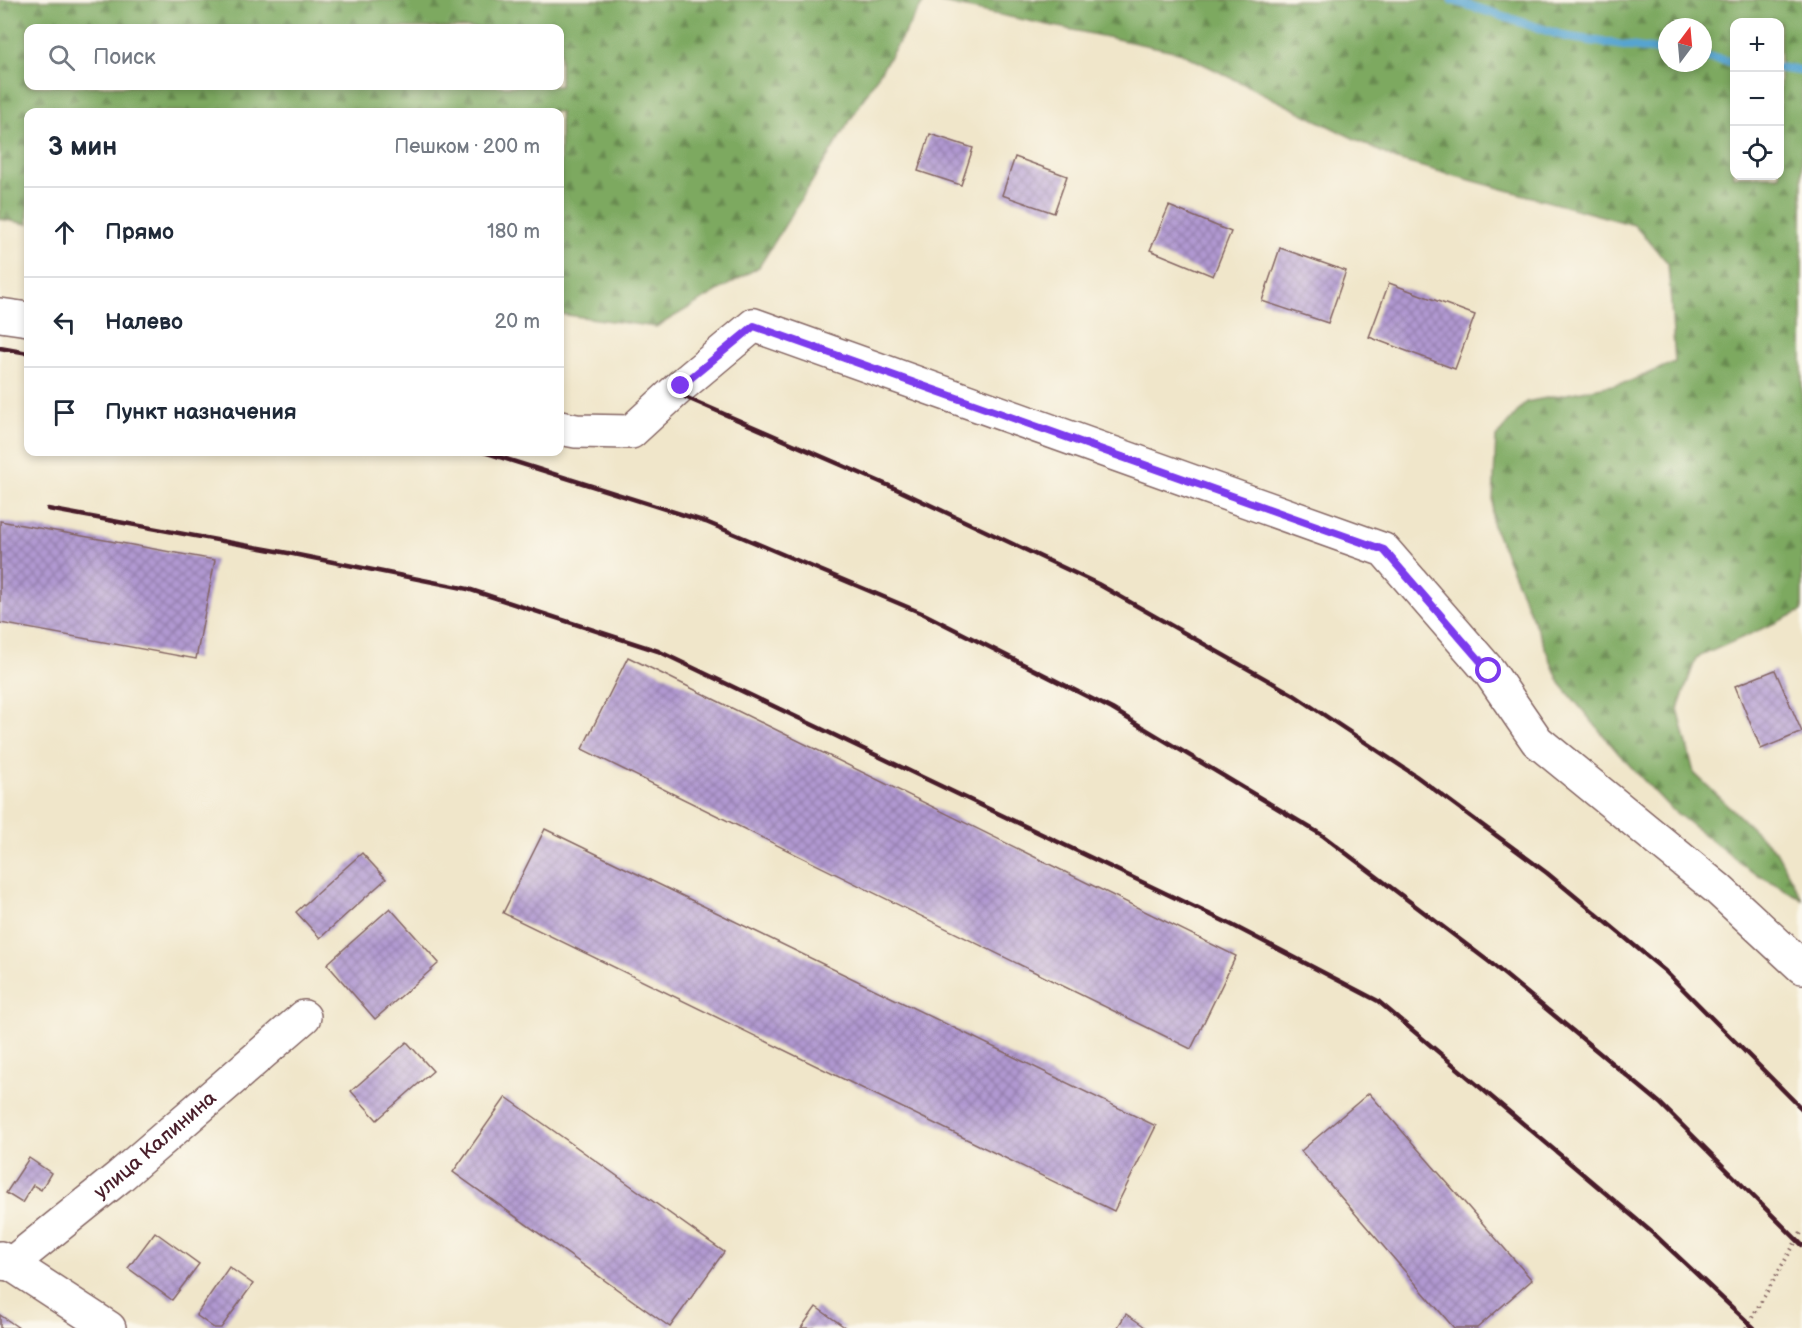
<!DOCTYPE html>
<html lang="ru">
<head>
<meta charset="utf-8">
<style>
	:root { --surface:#fff; --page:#f6f6f7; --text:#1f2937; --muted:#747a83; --line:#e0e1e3 }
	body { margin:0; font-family:"Balsamiq Sans",sans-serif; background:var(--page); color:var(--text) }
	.controls { position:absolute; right:18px; top:18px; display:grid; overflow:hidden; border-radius:12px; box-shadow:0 3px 9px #0003 }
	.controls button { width:54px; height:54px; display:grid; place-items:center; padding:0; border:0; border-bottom:2px solid var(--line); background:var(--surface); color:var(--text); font:30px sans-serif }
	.compass { position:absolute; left:1658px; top:18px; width:54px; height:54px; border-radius:50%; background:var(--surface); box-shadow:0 3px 9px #0003; rotate:16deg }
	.stop { position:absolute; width:18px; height:18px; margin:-14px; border:4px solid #7c3aed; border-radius:50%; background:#fff }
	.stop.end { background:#7c3aed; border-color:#fff; box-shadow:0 2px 6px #0008 }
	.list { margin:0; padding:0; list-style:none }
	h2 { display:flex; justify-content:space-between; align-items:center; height:78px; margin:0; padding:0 24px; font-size:26px }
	h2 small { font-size:20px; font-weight:400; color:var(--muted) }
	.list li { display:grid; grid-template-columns:39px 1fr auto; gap:18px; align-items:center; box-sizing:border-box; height:90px; padding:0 24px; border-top:2px solid var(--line) }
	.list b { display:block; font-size:22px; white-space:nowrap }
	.list em { font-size:20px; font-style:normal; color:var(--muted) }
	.icon { flex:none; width:33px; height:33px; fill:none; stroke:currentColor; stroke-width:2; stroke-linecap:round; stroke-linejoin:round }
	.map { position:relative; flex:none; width:1802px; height:1328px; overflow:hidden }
	.search { position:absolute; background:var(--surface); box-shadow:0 3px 9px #0003; left:24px; top:24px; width:540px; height:66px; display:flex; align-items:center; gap:15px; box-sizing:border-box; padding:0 21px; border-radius:12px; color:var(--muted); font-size:22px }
	.panel { position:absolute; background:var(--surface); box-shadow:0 3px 9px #0003; left:24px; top:108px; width:540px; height:348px; border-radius:12px }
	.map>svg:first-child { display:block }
</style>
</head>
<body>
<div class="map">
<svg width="1802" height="1328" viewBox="0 0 1802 1328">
	<defs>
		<pattern id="forest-firs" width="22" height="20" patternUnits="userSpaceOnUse" patternTransform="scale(1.5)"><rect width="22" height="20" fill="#7da961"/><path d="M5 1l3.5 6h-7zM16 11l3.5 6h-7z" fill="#688950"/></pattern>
		<pattern id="building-cross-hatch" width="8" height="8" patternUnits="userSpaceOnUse" patternTransform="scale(1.5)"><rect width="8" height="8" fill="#b199d1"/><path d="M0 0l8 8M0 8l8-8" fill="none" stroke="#927caa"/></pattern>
	</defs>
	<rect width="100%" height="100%" fill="#fbf7ec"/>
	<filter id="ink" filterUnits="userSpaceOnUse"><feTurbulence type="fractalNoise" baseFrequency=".0167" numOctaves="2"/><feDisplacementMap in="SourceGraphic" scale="12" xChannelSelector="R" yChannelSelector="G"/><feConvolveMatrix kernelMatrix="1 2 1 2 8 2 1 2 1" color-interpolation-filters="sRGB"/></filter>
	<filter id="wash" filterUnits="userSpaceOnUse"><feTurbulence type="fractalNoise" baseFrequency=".008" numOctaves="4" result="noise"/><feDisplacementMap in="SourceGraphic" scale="24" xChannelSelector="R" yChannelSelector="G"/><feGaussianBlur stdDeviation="1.35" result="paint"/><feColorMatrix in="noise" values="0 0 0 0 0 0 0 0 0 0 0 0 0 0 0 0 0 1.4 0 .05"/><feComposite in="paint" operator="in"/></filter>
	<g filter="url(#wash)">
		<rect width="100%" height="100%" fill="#f0e6ca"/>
		<g fill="url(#forest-firs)" stroke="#646446" stroke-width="1.5" fill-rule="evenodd">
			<path d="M0,0h925l-166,267 -103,60 -96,-13v-202h-532v112l-28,-5zM28,28h532v58h-532z"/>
			<path d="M928,0h874v611l-106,47 -18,51 16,64 82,78 26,48 -54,-30 -78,-61 -51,-54 -59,-71 -68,-160 4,-86 30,-35 102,-20 47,-20 -7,-99 -34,-38 -237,-65 -218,-108zM1734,22h46v154h-46zM1667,27h36v36h-36z"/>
		</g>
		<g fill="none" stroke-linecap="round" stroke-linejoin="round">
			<g stroke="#57a4d0" stroke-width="9">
				<path d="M1452,0l115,37 100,15"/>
				<path d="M1703,57l31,5"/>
				<path d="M1780,68l22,3"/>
			</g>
		</g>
		<g id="blocks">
			<g fill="url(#building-cross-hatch)">
				<path d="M930,134l43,14 -12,37 -43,-14z"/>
				<path d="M1015,157l52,19 -13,37 -52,-18z"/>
				<path d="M1169,206l62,26 -18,44 -63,-26z"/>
				<path d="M1280,248l66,23 -18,52 -66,-22z"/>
				<path d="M1389,283l86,32 -20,54 -86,-32z"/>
				<path d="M0,521l215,39 -19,99 -196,-36z"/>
				<path d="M628,657l608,299 -45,93 -609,-300z"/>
				<path d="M1775,670l27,62 -41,17 -26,-63z"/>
				<path d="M545,829l611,297 -42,85 -611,-298z"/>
				<path d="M362,853l24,26 -66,59 -24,-26z"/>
				<path d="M390,908l49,55 -64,56 -48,-55z"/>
				<path d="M407,1042l26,29 -56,49 -26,-29z"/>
				<path d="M1369,1093l163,187 -55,48h-23l-153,-177z"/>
				<path d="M506,1097l218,155 -54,75 -217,-155z"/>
				<path d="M29,1158l22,15 -10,17 -8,-5 -11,18 -16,-10z"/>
				<path d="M155,1232l44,32 -27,36 -44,-32z"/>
				<path d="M229,1267l24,17 -32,44h-7l-18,-13z"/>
				<path d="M816,1307l30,21h-45z"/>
				<path d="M1126,1314l15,10 5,4h-29z"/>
				<path d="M0,1315l19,13h-19z"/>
			</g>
		</g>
	</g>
	<g filter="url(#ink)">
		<use href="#blocks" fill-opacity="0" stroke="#846563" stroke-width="1.5"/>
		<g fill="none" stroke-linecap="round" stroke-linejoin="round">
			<g stroke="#846563" stroke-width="36">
				<g id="minor">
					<path d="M0,315l28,4"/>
					<path d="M560,428l16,3 55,1 50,-46 73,-61 630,225 105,121 48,70 181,148 84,78"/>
					<path d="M0,1258l11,6 98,64"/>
					<path id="s1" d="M0,1263l11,1 108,-87 185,-160"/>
				</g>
			</g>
			<path stroke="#846563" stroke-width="4" stroke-dasharray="1.5 4.5" stroke-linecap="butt" d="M1746,1328l56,-97"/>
			<use href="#minor" stroke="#fff" stroke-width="33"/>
			<g stroke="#4a1f2b" stroke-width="4.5">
				<path d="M0,348l28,5"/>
				<path d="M685,397l207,90 206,97 196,111 122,81 131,97 118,98 137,138"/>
				<path d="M484,452l222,70 218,92 188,95 210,126 170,129 168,139 142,142"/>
				<path d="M48,509l240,44 180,36 190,62 574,274 146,76 277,234 99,93"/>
			</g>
		</g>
	</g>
	<g fill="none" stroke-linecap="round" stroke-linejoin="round" filter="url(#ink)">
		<path stroke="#7c3aed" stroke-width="8" d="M681,386l73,-60 630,224 105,121"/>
	</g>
	<g text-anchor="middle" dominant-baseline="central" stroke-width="5" stroke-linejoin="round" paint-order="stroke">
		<g font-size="20" fill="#4a1f2b" stroke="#fbf7ec">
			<text stroke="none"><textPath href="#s1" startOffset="198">улица Калинина</textPath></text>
		</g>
	</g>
</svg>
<div class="controls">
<button>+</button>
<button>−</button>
<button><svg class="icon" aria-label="locate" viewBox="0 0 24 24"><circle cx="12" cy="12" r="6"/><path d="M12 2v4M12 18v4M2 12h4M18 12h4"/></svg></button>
</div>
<svg class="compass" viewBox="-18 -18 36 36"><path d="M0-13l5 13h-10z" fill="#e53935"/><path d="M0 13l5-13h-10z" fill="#747a83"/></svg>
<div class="stop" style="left:1489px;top:671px"></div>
<div class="stop end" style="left:681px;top:386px"></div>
<div class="search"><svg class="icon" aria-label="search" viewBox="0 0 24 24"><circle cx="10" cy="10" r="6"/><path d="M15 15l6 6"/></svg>Поиск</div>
<section class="panel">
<h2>3 мин<small>Пешком · 200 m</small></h2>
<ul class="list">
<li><svg class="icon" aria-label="ahead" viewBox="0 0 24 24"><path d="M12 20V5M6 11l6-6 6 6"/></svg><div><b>Прямо</b></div><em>180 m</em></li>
<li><svg class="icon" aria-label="left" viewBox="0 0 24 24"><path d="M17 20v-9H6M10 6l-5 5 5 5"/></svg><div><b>Налево</b></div><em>20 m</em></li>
<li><svg class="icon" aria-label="arrive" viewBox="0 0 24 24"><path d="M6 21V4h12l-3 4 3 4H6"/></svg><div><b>Пункт назначения</b></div></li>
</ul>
</section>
</div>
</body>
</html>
